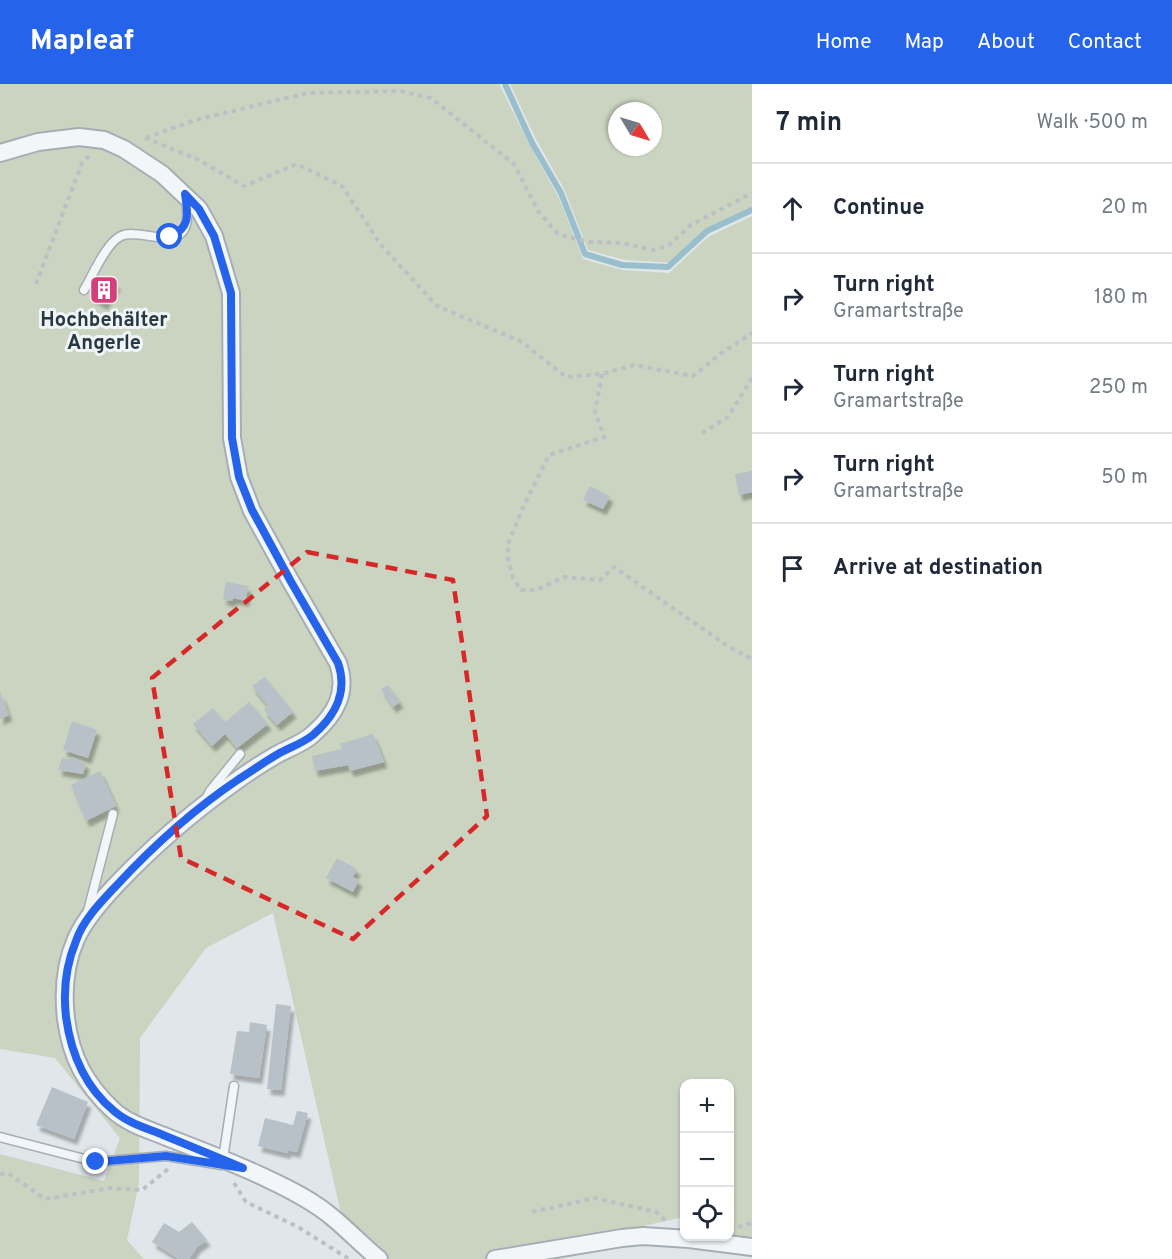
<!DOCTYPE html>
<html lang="en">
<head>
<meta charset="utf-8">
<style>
	:root { --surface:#fff; --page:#f6f6f7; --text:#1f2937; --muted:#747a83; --line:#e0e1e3; --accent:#2563eb }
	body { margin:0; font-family:Overpass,sans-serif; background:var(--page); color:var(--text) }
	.controls { position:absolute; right:18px; bottom:18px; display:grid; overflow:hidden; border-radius:12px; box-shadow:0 2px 4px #0004 }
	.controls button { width:54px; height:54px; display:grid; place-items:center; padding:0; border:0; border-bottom:2px solid var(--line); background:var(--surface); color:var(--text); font:30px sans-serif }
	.compass { position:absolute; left:608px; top:18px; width:54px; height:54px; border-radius:50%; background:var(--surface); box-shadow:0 2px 4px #0004; rotate:128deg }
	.stop { position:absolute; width:18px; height:18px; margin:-14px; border:4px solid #2563eb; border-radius:50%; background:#fff }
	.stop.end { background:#2563eb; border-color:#fff; box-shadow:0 2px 6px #0008 }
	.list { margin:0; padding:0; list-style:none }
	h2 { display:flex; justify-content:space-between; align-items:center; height:78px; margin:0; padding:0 24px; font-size:26px }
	h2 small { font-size:20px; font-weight:400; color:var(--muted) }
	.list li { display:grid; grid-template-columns:39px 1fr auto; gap:18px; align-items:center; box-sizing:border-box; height:90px; padding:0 24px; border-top:2px solid var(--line) }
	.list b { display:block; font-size:22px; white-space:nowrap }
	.list p { margin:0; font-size:20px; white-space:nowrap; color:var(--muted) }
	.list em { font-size:20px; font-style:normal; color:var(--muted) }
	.icon { flex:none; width:33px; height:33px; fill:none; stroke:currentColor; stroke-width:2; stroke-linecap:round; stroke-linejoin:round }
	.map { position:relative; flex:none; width:752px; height:1175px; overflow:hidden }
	header { display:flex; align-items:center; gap:36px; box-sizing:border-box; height:84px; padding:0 30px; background:var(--accent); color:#fff }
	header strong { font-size:28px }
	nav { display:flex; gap:33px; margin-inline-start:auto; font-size:21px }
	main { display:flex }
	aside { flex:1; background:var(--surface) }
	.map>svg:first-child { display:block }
</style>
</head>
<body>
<header>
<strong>Mapleaf</strong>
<nav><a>Home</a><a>Map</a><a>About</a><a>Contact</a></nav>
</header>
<main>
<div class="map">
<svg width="752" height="1175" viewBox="0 0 752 1175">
	<defs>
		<filter id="shadow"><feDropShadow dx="3.5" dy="6" stdDeviation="1.5" flood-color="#0004"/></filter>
	</defs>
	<rect width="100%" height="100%" fill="#e0e6ea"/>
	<g fill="#cad4c0" fill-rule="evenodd">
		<path d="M0,0h499l32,64 28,50 24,61 39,11 47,3 39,-36 44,-21v1025l-22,-2v-6l4,-7 -4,-2v-140h-46v133l-189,42h-108l-45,-41 -69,-305 -67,35 -66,90 -1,145 -12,57 17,19h-144v-105l104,27 16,-43 -65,-80 -55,-9z"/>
		<path d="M510,0h242v123l-42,20 -38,36 -47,-3 -37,-10 -24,-61 -28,-50zM617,27h36v36h-36z"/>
	</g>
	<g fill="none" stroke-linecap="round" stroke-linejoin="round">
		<path stroke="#99becc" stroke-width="6" d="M505,0l27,59 29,50 24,61 37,11 46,2 39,-36 45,-21"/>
	</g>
	<g fill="#b7c1c7" filter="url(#shadow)">
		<path d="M104,191l13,9 -13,20 -14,-8z"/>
		<path d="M752,387v21l-13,3 -4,-21z"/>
		<path d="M590,402l20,10 -7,13 -20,-9z"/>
		<path d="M226,498l22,4 -2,15 -13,-3 -1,3 -9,-2z"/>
		<path d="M265,593l28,35 -16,13 -13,-15 4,-4 -16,-20z"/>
		<path d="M388,601l12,17 -7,5 -12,-18z"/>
		<path d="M0,608l9,23 -9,4z"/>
		<path d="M249,618l19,22 -31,24 -12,-14 -13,12 -19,-22 20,-16 12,14z"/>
		<path d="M72,637l25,9 -9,28 -25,-8z"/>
		<path d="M373,650l11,28 -34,9 -2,-6 -33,6 -3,-15 30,-7 -2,-5z"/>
		<path d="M71,673l15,6 -3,11 -25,-4 4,-12 8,1z"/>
		<path d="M100,687l16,35 -30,15 -15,-36z"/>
		<path d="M337,774l20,11 -4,8 6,3 -6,12 -27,-14z"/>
		<path d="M276,920l15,2 -10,84 -14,-1z"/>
		<path d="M250,938l17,3 -8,53 -29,-4 7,-43 12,1z"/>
		<path d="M52,1003l36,15 -14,37 -38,-14z"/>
		<path d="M297,1027l11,2 -11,39 -9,-2 -1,3 -29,-7 7,-28 28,7z"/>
		<path d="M192,1138l15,18 -10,7 -8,12h-10l-27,-17 12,-19 15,9z"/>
	</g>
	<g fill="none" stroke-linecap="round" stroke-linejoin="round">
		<g stroke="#a5aeb4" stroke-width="11">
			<g id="lane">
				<path d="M84,206c9,-15 22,-47 37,-54 22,-10 75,26 65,-35"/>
				<path d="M207,713l3,-6 30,-37"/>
				<path d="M88,827l25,-97"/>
				<path d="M0,1053l96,25 70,-6 56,9"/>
				<path d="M223,1075l11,-73"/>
			</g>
		</g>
		<g stroke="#a5aeb4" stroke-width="20">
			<g id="street">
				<path d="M0,69l38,-11 41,-5 25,3 20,9 38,25 37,35 15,27 17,57 1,145 7,39 13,34 38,69 48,83c10,29 -2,51 -25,71 -9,9 -24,14 -35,20 -16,9 -31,19 -46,30 -42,30 -80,63 -116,101 -15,16 -31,34 -40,54 -11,25 -13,54 -10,80 5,38 19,65 47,91 15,14 37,20 56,28 34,13 68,26 101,42 21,10 43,21 62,37 16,13 31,29 47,42"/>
				<path d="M495,1175l127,-21 21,-2 46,3 63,8"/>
			</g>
		</g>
		<g stroke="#bac1c5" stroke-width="4" stroke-dasharray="4.5 4.5" stroke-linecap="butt">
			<path d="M145,54l52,21 47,27 53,-22 45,22 39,59 56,61 85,36 44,35 36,-3 32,-9 59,11 27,-22 32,-21"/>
			<path d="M146,54l49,-18 113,-27 92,-2 31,7 83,66 24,47 19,22 11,4 21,5 32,1 33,7 15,-5 22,-20 61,-32"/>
			<path d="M36,200l46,-121 7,-7"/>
			<path d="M602,290l-7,38 9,25 -55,18 -25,50 -16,39v15l5,19 8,12h15l28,-13 36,3 14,-13 112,78 26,14"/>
			<path d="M702,349l26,-16 24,-39"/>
			<path d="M0,1090l8,-1 37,26 66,-11 31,2 26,-21"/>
			<path d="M234,1099l12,19 52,25 51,32"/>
			<path d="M532,1128l63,-14 61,14 10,9"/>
			<path d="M738,1143l14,-4"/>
		</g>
		<use href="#lane" stroke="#f3f6f8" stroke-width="8"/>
		<use href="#street" stroke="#f3f6f8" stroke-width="16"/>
	</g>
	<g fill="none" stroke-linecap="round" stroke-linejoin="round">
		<path stroke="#2563eb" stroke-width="8" d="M96,1078l70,-6 77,12c-26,-11 -53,-22 -80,-33 -17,-7 -35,-12 -49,-24 -29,-24 -43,-57 -48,-94 -3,-26 0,-52 10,-76 7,-21 25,-39 40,-55 37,-40 78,-77 123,-107 13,-8 25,-17 39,-25 11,-6 25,-11 35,-19 23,-20 35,-43 25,-72l-48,-83 -38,-70 -13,-33 -7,-39 -1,-145 -17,-57 -15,-27 -14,-15c3,20 6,33 -15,43"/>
	</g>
	<path fill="none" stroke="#d62828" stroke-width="4.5" stroke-dasharray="12 8" stroke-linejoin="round" d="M307,468l146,28 34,236 -134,123 -172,-81 -29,-180z"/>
	<defs>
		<g id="building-square" transform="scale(1.5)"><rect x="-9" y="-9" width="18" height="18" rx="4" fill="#d63e7a" stroke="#eff4f7"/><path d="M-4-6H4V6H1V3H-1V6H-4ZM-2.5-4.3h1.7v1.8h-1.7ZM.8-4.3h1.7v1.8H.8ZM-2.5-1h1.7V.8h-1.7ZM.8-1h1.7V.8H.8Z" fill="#fff"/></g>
	</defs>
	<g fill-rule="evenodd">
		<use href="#building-square" x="104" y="206"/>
	</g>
	<g text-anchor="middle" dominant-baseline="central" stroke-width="6" stroke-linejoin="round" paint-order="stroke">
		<g font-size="20" font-weight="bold" fill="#273842" stroke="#eff4f7">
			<text x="104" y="237">Hochbehälter<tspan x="104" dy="23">Angerle</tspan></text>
		</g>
	</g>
</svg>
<div class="controls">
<button>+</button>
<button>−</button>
<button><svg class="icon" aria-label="locate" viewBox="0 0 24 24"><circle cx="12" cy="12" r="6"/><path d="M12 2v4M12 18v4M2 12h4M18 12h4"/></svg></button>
</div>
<svg class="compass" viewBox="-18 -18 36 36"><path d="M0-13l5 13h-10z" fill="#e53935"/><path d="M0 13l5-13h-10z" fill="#747a83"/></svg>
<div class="stop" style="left:170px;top:153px"></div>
<div class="stop end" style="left:96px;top:1078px"></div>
</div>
<aside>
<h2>7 min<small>Walk · 500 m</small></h2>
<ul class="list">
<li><svg class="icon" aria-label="ahead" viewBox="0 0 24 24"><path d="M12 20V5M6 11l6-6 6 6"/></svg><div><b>Continue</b></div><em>20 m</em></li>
<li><svg class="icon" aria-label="right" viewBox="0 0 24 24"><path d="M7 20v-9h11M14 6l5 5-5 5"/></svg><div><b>Turn right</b><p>Gramartstraße</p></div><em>180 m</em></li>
<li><svg class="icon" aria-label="right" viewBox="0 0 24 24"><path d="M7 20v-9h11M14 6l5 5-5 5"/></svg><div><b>Turn right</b><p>Gramartstraße</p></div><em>250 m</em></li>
<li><svg class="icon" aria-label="right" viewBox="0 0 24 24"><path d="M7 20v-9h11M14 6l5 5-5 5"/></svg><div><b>Turn right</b><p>Gramartstraße</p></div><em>50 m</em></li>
<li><svg class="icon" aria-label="arrive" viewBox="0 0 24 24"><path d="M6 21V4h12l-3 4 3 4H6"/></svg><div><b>Arrive at destination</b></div></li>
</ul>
</aside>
</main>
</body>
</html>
